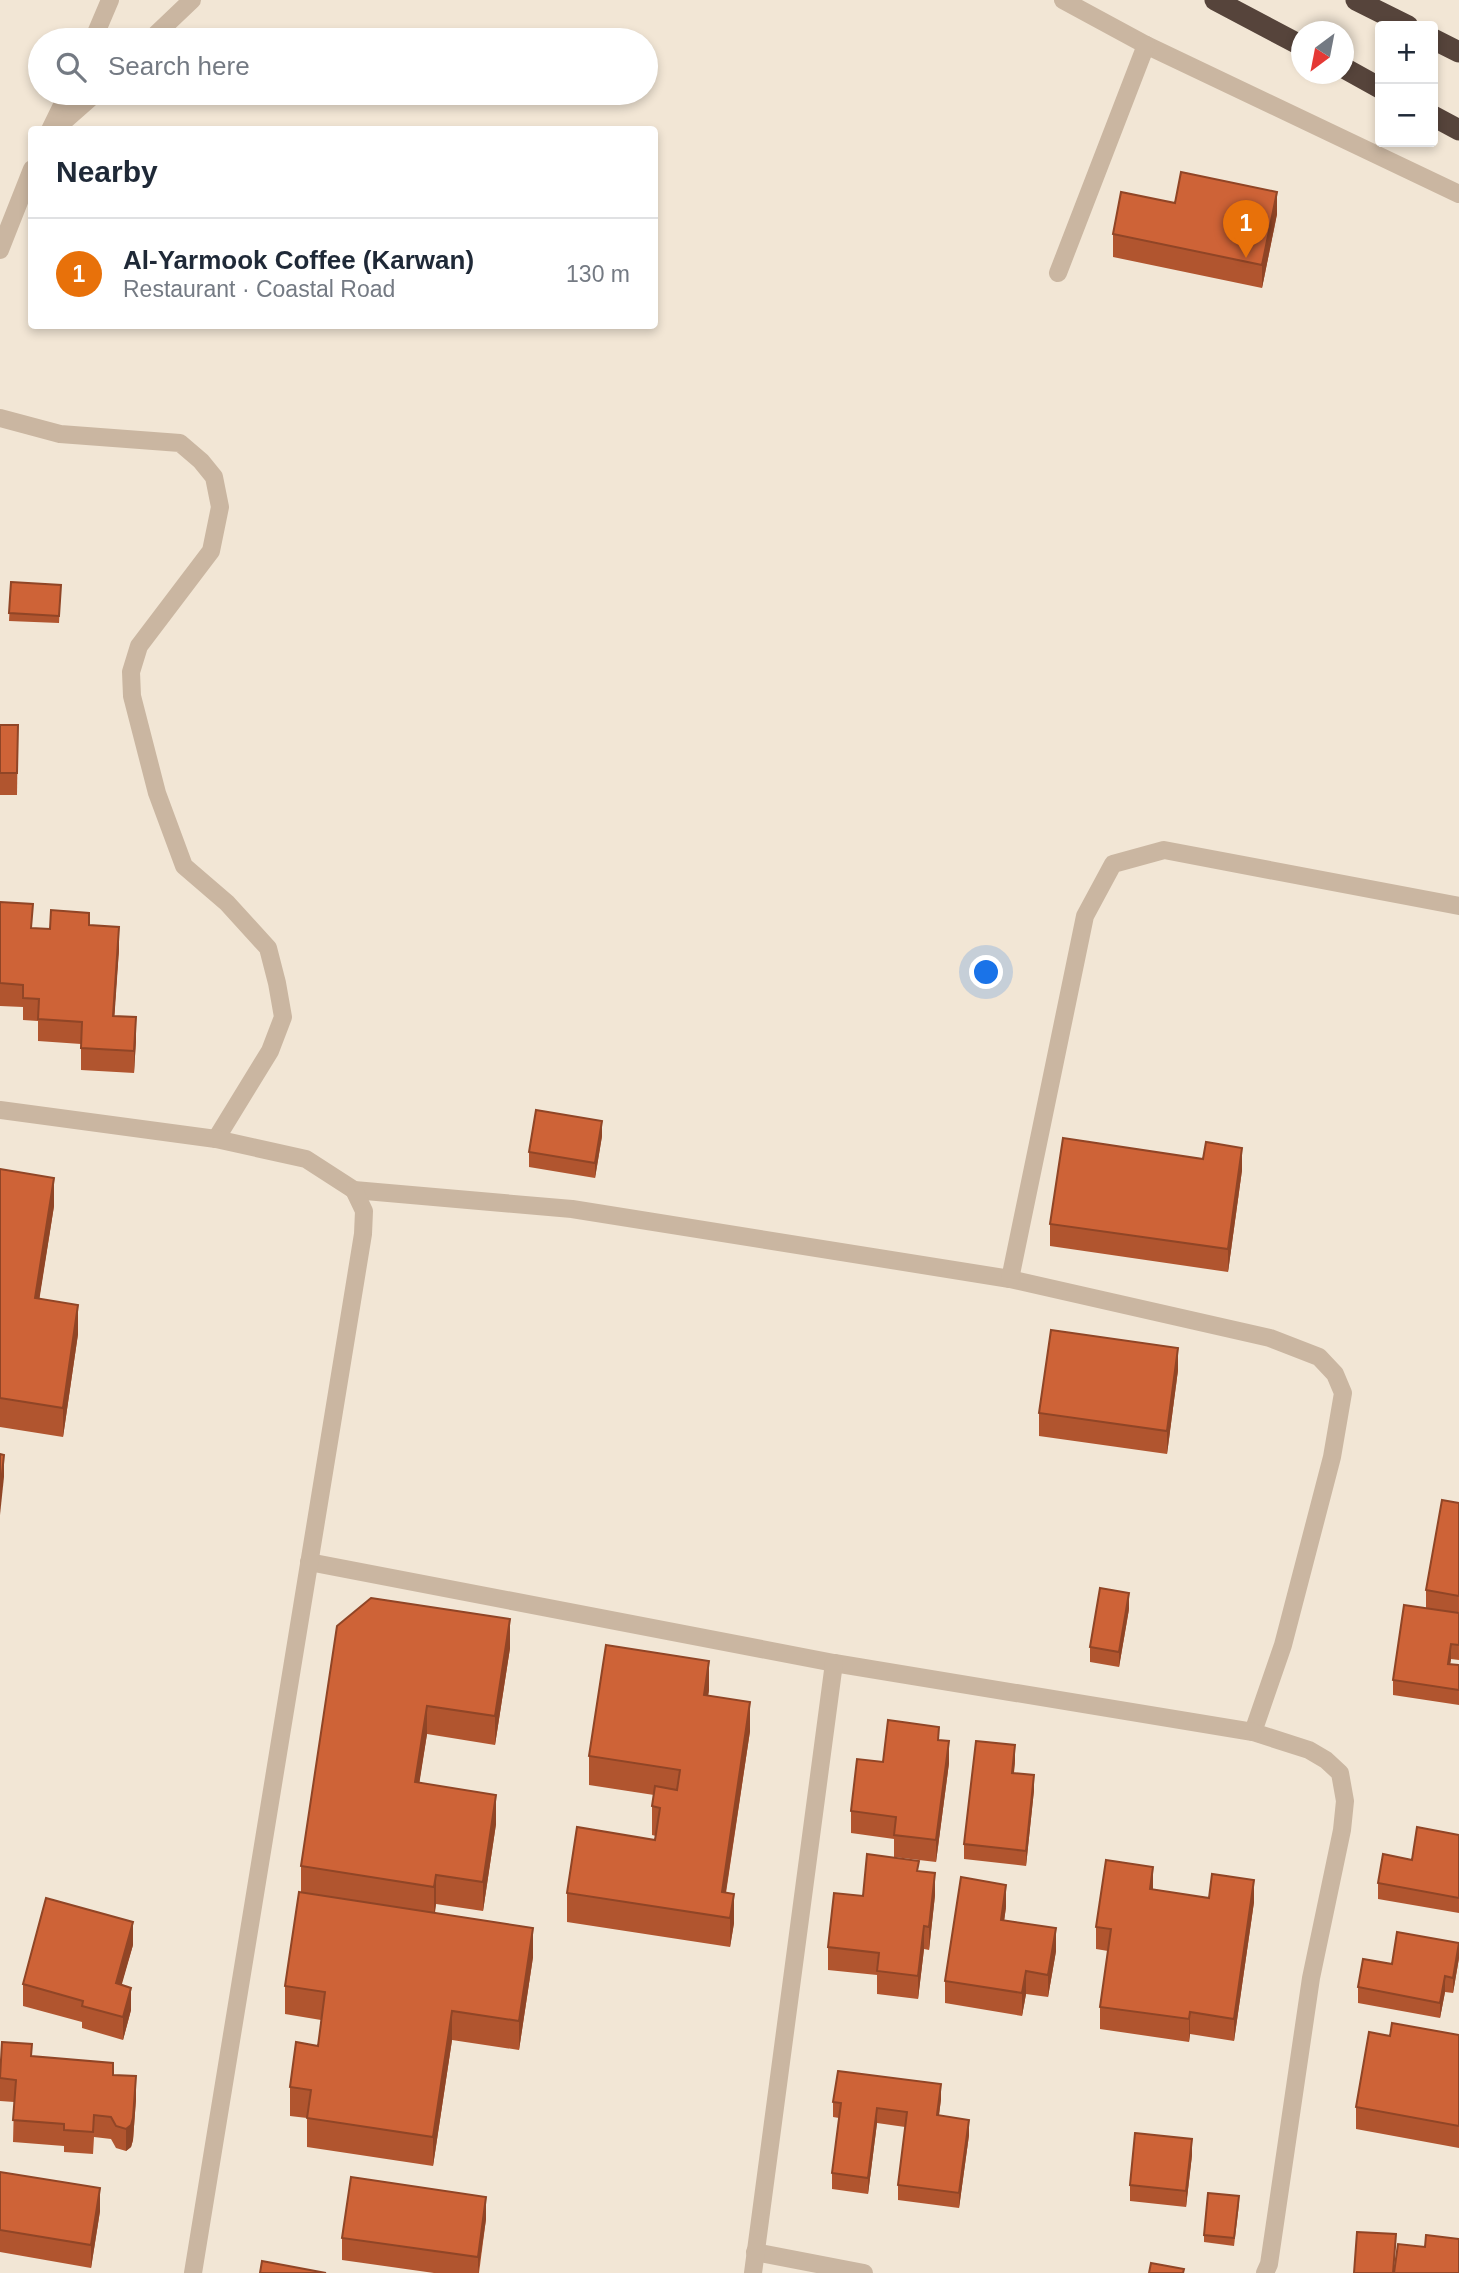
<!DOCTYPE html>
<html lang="en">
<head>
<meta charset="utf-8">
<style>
	:root { --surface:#fff; --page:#f6f6f7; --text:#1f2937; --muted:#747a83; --line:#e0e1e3; --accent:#b45309 }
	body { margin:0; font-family:Arial,sans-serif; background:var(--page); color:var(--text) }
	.controls { position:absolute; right:21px; top:21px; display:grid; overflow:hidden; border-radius:7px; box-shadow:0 4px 10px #0003 }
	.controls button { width:63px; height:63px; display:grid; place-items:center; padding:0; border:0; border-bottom:2px solid var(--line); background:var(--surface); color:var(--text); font:35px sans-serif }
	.compass { position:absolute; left:1291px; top:21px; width:63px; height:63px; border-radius:50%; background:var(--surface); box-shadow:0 4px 10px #0003; rotate:212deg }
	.you { position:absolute; left:987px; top:973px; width:24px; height:24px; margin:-18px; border:5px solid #fff; border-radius:50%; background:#1a73e8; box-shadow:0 0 0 10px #1a73e833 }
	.badge { display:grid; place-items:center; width:46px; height:46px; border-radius:50%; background:var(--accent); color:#fff; font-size:23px; font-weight:700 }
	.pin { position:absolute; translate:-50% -58px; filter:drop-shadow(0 2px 4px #0008) }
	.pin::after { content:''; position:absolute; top:37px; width:24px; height:21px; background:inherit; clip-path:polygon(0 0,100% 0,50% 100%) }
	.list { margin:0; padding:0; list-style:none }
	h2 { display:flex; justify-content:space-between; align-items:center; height:91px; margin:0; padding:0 28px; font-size:30px }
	h2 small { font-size:23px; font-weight:400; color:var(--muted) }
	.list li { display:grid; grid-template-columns:46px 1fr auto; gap:21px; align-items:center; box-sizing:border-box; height:112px; padding:0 28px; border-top:2px solid var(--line) }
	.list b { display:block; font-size:26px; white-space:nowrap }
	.list p { margin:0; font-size:23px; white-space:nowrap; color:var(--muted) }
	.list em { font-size:23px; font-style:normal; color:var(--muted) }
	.icon { flex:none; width:38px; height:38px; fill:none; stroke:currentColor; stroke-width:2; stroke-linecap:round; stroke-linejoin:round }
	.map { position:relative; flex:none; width:1459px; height:2273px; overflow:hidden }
	.search { position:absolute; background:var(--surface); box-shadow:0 4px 10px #0003; left:28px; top:28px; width:630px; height:77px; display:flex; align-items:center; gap:18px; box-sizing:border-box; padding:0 24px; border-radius:38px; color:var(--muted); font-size:26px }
	.panel { position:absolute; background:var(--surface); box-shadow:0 4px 10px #0003; left:28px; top:126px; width:630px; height:203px; border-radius:7px }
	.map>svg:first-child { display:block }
</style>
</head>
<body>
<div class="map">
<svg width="1459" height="2273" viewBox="0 0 1459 2273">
	<rect width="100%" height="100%" fill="#f2e6d5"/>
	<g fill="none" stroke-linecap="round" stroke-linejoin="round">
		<g stroke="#cab6a1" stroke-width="18">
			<path d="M1063,0l83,45 313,149"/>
			<path d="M93,40l17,-40"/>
			<path d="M150,40l42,-40"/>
			<path d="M50,130l18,-37"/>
			<path d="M54,130l42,-37"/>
			<path d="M0,250l32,-81"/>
			<path d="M1058,273l88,-228"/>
			<path d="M0,418l60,16 120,9 21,18 13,16 6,30 -9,44 -72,95 -8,26 1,24 25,97 27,73 43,37 41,45 9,35 6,34 -13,34 -54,88"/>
			<path d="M0,1110l216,29 90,20 48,31 218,19 438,70 260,59 49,19 16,17 8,19 -11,64 -49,188 -30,87 56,18 17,10 14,13 5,28 -3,29 -31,148 -42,286 -4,9"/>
			<path d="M1010,1279l75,-363 28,-52 51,-14 295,56"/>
			<path d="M309,1562l525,101 419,69"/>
			<path d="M755,2252l109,21"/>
			<path d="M193,2273l170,-1039 1,-23 -10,-21"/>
			<path d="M753,2273l81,-610"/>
		</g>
		<g stroke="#56443b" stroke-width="21">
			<path d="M1215,0l87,46"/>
			<path d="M1356,0l52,26"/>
			<path d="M1433,39l26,13"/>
			<path d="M1344,68l36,20"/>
			<path d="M1433,116l26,14"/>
		</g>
	</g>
	<g fill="#b1552f">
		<path d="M1277,214l-15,74 -149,-31v-23z"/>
		<path d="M11,582l50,3 -2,38 -50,-2z"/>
		<path d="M0,725h18l-1,70h-17z"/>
		<path d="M0,902l32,26 18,1 39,-4 30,24 -5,67 22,23 -2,34 -53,-3v-26l-43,-3v-20l-15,-1v-13l-23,-1z"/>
		<path d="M602,1136l-7,42 -66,-11v-15z"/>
		<path d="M0,1169l54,37 -15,93 39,35 -15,103 -63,-10z"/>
		<path d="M1242,1170l-14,102 -178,-26v-22z"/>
		<path d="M1178,1370l-11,84 -128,-18v-23z"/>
		<path d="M1459,1503v157l-8,-1 -1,5 9,1v40l-66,-10v-15l33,-72v-18z"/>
		<path d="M1129,1609l-10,58 -29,-5v-15z"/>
		<path d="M337,1626l173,22 -15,97 -68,-11 -8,49 77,41 -13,87 -47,-7 -1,9 98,44 -14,93 -67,-10 -19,126 -126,-19v-29l-17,-2v-29l28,-41 3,-26 -36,-6v-28l16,-94v-26z"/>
		<path d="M709,1690l-1,5 42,36 -24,162 8,30 -4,24 -163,-25v-29l88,-53 1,-4 -4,-1v-29l2,-11 -65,-10v-29z"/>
		<path d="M939,1740l10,23 -13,99 -42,-5v-18l-43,-6v-22l32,-49z"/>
		<path d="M1015,1761l-1,12 20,17 -8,76 -62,-7v-15z"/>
		<path d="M1459,1835v78l-81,-14v-16l34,-23z"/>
		<path d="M919,1871l16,24 -6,55 -5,-1 -6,50 -41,-5v-19l-49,-5v-23l35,-51z"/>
		<path d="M1153,1890l56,8 45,4 -20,139 -44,-7 -1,8 -89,-13v-22l8,-56 -12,-2v-22z"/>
		<path d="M1006,1907l-2,14 52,30 -8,46 -22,-3 -4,22 -77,-13v-22z"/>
		<path d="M133,1945l-12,40 10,25 -8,30 -41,-12v-6l-59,-16v-22z"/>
		<path d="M1459,1958l-6,35 -8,-1 -5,26 -82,-15v-16z"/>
		<path d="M1459,2035v113l-103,-19v-22l34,-71z"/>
		<path d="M32,2056l81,19 23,24 -3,41 -2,7 -5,4 -10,-3 -5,-9 -17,-2 -1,17 -29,-2v-6l-51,-4 1,-40 -14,-1v-28z"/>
		<path d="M941,2099l-2,16 30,20 -10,73 -61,-8v-15l7,-58 -28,-4 -9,71 -36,-5v-16l7,-55 -6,-1v-15z"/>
		<path d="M1192,2155l-6,52 -56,-6v-16z"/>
		<path d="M0,2172l100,39 -9,57 -91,-16z"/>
		<path d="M1239,2204l-5,42 -30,-4v-7z"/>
		<path d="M486,2219l-7,54h-45l-92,-13v-22z"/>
	</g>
	<g fill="#904526">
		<path d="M1277,192v22l-15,74v-23z"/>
		<path d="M119,927v22l-6,89v-22z"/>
		<path d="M136,1017v22l-2,34v-22z"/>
		<path d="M602,1121v15l-7,42v-15z"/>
		<path d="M1242,1148v22l-14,102v-23z"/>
		<path d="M54,1178v28l-19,121v-29z"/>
		<path d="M78,1305v29l-15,103v-29z"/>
		<path d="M1178,1348v22l-11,84v-23z"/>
		<path d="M4,1455v22l-4,38v-22z"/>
		<path d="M1129,1593v16l-10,58v-15z"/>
		<path d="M510,1619v29l-15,97v-29z"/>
		<path d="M1451,1644v15l-3,20v-15z"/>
		<path d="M709,1661v29l-5,33v-28z"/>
		<path d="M750,1702v29l-28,186v-25z"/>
		<path d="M427,1706v28l-12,77v-29z"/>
		<path d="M949,1741v22l-13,99v-22z"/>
		<path d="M1015,1745v16l-3,27v-15z"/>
		<path d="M1034,1775v15l-8,76v-15z"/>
		<path d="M496,1795v29l-13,87v-29z"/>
		<path d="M1153,1867v22h-3z"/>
		<path d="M935,1873v22l-6,55v-23z"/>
		<path d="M436,1875v29l-2,12v-29z"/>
		<path d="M1254,1880v22l-20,139v-22z"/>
		<path d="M1006,1885v22l-5,36v-23z"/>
		<path d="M734,1894v29l-4,24v-29z"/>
		<path d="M133,1922v23l-17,60v-22z"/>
		<path d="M924,1926v23l-6,50v-23z"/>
		<path d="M533,1928v29l-14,93v-29z"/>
		<path d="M1056,1928v23l-8,46v-22z"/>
		<path d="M1459,1943v15l-6,35v-15z"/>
		<path d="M1026,1971v23l-4,22v-23z"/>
		<path d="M1445,1976v16l-5,26v-15z"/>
		<path d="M131,1988v22l-8,30v-23z"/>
		<path d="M452,2011v29l-19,126v-29z"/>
		<path d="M1190,2012v22l-1,8v-23z"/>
		<path d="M136,2076v23l-3,41 -2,7 -5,4v-22z"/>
		<path d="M941,2084v15l-4,31v-15z"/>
		<path d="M877,2108v15l-9,71v-16z"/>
		<path d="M969,2120v15l-10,73v-15z"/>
		<path d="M1192,2139v16l-6,52v-16z"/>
		<path d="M100,2188v23l-9,57v-23z"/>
		<path d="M486,2197v22l-8,54v-16z"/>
	</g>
	<g fill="#ce6337" stroke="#904526" stroke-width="2">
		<path d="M1181,172l96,20 -15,73 -149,-31 8,-42 54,11z"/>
		<path d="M11,582l50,3 -2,31 -50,-3z"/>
		<path d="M0,725h18l-1,48h-17z"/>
		<path d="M0,902l33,2 -2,24 19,1 1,-19 38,3v12l30,2 -6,89 23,1 -2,34 -53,-3 1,-26 -44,-3 1,-20 -16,-1v-13l-23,-2z"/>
		<path d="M536,1110l66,11 -7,42 -66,-11z"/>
		<path d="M1063,1138l140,21 3,-17 36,6 -14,101 -178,-25z"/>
		<path d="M0,1169l54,9 -19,120 43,7 -15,103 -63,-10z"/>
		<path d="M1051,1330l127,18 -11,83 -128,-18z"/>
		<path d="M0,1454l4,1 -4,38z"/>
		<path d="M1442,1500l17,3v93l-33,-6z"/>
		<path d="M1100,1588l29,5 -10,59 -29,-5z"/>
		<path d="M371,1598l139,21 -15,97 -68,-10 -12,76 81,13 -13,87 -47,-7 -2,12 -133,-21 36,-240z"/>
		<path d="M1404,1605l55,8v32l-8,-1 -3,20 11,1v25l-66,-10z"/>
		<path d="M606,1645l103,16 -5,34 46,7 -28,190 12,2 -4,24 -163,-25 10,-66 78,13 5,-32 -8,-2 3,-20 22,4 3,-20 -91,-14z"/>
		<path d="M888,1720l51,7 -1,13 11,1 -13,99 -42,-5 2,-18 -45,-6 6,-52 26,3z"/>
		<path d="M976,1741l39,4 -3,28 22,2 -8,76 -62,-7z"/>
		<path d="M1417,1827l42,8v63l-81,-15 5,-29 29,6z"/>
		<path d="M867,1854l52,7 -2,10 18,2 -6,54 -5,-1 -6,50 -41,-5 2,-18 -51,-6 6,-54 29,3z"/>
		<path d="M1106,1860l47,7 -3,22 59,9 3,-24 42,6 -20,139 -44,-7 -1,7 -89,-12 11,-78 -15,-2z"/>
		<path d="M961,1877l45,8 -5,35 55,8 -8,47 -22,-4 -4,22 -77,-12z"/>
		<path d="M299,1892l234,36 -14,93 -67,-10 -19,126 -126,-19 4,-28 -21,-3 6,-45 22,4 7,-54 -40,-6z"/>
		<path d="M46,1898l87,24 -17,61 15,5 -8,29 -41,-11 1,-5 -60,-17z"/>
		<path d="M1397,1932l62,11 -6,35 -8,-2 -5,27 -82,-16 5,-28 29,5z"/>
		<path d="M1392,2023l67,12v91l-103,-19 13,-75 21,4z"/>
		<path d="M2,2042l30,2 -1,12 82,7v12l23,1 -3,42 -2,7 -5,4 -10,-3 -5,-9 -17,-2 -1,17 -29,-2v-6l-51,-4 3,-40 -16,-2z"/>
		<path d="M838,2071l103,13 -4,31 32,5 -10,73 -61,-8 9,-73 -30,-4 -9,70 -36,-5 9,-70 -8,-1z"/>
		<path d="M1135,2133l57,6 -6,52 -56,-6z"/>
		<path d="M0,2172l100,16 -9,57 -91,-15z"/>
		<path d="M351,2177l135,20 -8,60 -136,-19z"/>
		<path d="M1208,2193l31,3 -5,42 -30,-3z"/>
		<path d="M1357,2232l39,2 -3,39h-39z"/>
		<path d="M1426,2235l33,4v34h-65l4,-29 27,3z"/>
		<path d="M262,2261l64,12h-66z"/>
		<path d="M1151,2263l33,6 -1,4h-34z"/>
	</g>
</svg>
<div class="controls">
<button>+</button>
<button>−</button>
</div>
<svg class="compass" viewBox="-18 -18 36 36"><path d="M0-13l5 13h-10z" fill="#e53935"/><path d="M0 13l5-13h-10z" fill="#747a83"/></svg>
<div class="you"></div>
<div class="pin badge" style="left:1246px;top:258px;background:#e8710a">1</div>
<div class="search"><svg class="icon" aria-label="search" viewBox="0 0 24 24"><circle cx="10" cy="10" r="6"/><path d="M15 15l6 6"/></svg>Search here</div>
<section class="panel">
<h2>Nearby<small></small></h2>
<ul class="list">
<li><span class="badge" style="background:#e8710a">1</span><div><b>Al-Yarmook Coffee (Karwan)</b><p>Restaurant · Coastal Road</p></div><em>130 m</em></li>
</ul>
</section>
</div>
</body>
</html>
